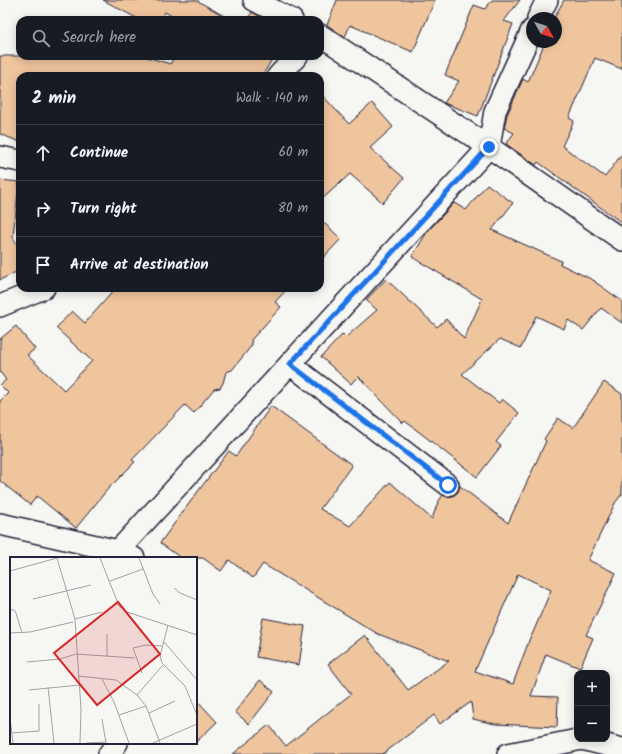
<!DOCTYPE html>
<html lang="en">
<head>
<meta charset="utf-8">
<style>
	:root { --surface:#171b24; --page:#242831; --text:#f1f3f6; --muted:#9ea1a6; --line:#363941 }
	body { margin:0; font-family:Kalam,sans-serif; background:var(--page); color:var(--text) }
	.controls { position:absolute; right:12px; bottom:12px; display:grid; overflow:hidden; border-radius:8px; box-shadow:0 2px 10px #0003 }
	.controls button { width:36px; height:36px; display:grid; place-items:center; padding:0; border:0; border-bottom:1px solid var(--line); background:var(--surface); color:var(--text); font:20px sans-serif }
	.compass { position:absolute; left:526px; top:12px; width:36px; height:36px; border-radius:50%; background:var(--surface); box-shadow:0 2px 10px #0003; rotate:129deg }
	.stop { position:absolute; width:12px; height:12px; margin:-9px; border:3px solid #1a73e8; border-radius:50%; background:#fff }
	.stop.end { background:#1a73e8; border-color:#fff; box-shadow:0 1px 4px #0008 }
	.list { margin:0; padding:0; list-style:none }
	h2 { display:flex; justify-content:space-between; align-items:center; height:52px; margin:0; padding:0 16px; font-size:17px }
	h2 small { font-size:13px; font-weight:400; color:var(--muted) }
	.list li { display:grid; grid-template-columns:26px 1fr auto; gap:12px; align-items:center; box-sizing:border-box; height:56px; padding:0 16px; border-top:1px solid var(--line) }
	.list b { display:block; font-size:15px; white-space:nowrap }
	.list em { font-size:13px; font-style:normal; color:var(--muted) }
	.icon { flex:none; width:22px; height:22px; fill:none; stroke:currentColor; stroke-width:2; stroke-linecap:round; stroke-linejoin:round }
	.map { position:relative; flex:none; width:622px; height:754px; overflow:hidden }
	.search { position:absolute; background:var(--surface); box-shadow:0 2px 10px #0003; left:16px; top:16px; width:308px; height:44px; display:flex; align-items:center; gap:10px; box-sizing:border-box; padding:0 14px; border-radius:12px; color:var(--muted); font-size:15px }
	.panel { position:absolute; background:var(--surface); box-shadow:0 2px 10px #0003; left:16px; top:72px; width:308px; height:220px; border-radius:12px }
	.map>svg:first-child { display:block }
</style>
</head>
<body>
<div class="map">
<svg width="622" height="754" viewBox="0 0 622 754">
	<rect width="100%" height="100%" fill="#f6f6f2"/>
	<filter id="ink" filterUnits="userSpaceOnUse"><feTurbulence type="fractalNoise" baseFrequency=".025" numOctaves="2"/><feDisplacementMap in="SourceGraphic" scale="8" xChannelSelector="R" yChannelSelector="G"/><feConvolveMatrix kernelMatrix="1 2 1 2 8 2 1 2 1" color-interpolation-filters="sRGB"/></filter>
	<g filter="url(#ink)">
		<g fill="#efc59e" stroke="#22223b" fill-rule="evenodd">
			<path d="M103,0h93l35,20h-53l-13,-8 -4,8h-21z"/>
			<path d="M337,0h98l-22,52 -63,-27 -5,12 -18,-12z"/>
			<path d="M492,0h28l-16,21 9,3 -35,92 -34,-13 15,-22 -14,-6 29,-70 11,4z"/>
			<path d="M564,0h58v69l-27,-11 -26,60 5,3 -12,25 43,31 17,-23v69l-84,-61 -2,3 -30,-21 8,-11 -10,-5 3,-13 16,-36 5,3 17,-40h11v-24h-2z"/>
			<path d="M252,12l14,8h-19z"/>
			<path d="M0,56h144l26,8 5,-8h99l-12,20h-242v66l-20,-8z"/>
			<path d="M320,93l29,31 23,-21 21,24 -23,21 34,30 -21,25 -33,-29 -30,27z"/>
			<path d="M0,180l19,2 -6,55 7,13v20l-20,10z"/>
			<path d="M487,184l26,19 -21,27 69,31 -1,3 35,17v1l27,19v22l-21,-15 -18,22 -15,-10 -4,9 -28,-13 -15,32 -21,-9 -38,35 37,29 3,-4 17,14 -23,29 5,4 -24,31 -72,-56 -2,2 -45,-47 -7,8 -30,-27 22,-23 3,3 31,-27 -11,-10 20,-21 51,48 9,-8 18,20 18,-40 -70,-42 15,-25 27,-29 12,7z"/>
			<path d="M320,219l21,20 -21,22z"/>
			<path d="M116,288h172l-13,14 6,5 -30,33 1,5 -20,25 -6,2 -3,11 -3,5 -6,1 -20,24 -9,-8 -53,55 3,2 -28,28 -31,38 -39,-32 -7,9 -30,-24v-80l8,-8 -8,-8 6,-5 -6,-8v-33l16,-13 19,23 -8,6 37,35 28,-29 -36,-33 16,-17 13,12z"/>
			<path d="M604,382l18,12v100l-7,9 -27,57 28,13 -30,62 7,3 -13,30 -34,-14 -15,42 27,1 -1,30 -62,-3 -22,-5 -2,-17 -31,22 -6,-9 -51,39h-150l36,-29 17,21 65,-52 -23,-30 37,-29 43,55 41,-29 -71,-27 -115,-70 -10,14 -24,-18 -8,11 -18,-13h-22l-21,-15 39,-53 30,-39 7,5 35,-50 81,59 -32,44 30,17 40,-44 42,37 6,-17 5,-7 4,2 6,-1 5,-4 2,-6 48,37 38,-82 -2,-2 14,-21 15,10zM518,574l33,16 -19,45h-1l-18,49 -38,-13z"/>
			<path d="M263,618l42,8 -6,39 -43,-8z"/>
			<path d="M260,680l14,12 -25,32 -14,-12z"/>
			<path d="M196,699l21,23 -21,20z"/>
		</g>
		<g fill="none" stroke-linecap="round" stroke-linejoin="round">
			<g stroke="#22223b" stroke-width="24">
				<g id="minor">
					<path d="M254,0l38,20"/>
					<path d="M538,18l9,-18"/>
					<path d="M320,35l169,112 133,93"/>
					<path d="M278,76l19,-20"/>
					<path d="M0,157l20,4"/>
					<path d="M0,306l44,-18"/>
					<path d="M290,364l158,121"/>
					<path d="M0,524l118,27 16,7"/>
					<path d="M118,551l371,-404 6,-36 37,-81"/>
					<path d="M109,754l8,-11"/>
					<path d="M508,754l74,-15 40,10"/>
				</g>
			</g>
			<use href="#minor" stroke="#f6f6f2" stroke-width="21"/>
		</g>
	</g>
	<g fill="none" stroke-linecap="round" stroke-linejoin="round" filter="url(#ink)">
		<path stroke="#1a73e8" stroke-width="5" d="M448,485l-158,-121 199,-217"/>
	</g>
	<g transform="translate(10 557)">
		<rect width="187" height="187" fill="#f6f6f2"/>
		<path fill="none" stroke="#a1a1a9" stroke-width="1" d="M47,1l18,61 6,90 -1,34M90,1l19,48 8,6 70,23M129,1l14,36 7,10M0,14l47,-13M100,24l33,-12M164,31l6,5 17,7M23,42l58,-14M0,53h4l2,3 6,20M65,62l27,-7M158,68l-8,31 2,7 23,23 12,29M0,76l20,-1 43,-10M97,77v22M154,85l33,38M17,105l33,-3 16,-5 59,4M132,116l-9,-25 13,-3 16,1M68,119l38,4 21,15 9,11 14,37M92,122l12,23 15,41M38,130l6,56M19,133l51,-5M127,138l26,-30M139,156l26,-12M109,158l27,-9M0,161l3,25M92,162l4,24M2,176l27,-2v-27M76,186l20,-1M143,186l44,-19"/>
		<path fill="#d62828" fill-opacity="0.15" stroke="#d62828" stroke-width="2" d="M108,45l42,52 -63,51 -43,-52z"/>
		<rect width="187" height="187" fill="none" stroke="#22223b" stroke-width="2"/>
	</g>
</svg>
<div class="controls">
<button>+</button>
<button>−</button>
</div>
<svg class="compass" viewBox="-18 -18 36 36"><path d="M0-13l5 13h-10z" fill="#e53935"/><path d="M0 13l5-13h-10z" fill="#9ea1a6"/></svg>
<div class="stop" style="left:448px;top:485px"></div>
<div class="stop end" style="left:489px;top:147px"></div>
<div class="search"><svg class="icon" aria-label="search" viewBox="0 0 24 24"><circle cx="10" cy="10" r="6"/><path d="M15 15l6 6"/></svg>Search here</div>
<section class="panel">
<h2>2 min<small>Walk · 140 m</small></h2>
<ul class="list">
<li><svg class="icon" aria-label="ahead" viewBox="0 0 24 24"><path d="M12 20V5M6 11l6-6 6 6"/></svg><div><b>Continue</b></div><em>60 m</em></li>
<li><svg class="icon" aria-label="right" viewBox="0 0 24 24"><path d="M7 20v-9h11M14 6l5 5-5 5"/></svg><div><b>Turn right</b></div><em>80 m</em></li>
<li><svg class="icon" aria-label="arrive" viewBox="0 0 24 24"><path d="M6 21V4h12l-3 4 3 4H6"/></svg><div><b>Arrive at destination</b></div></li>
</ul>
</section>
</div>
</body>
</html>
